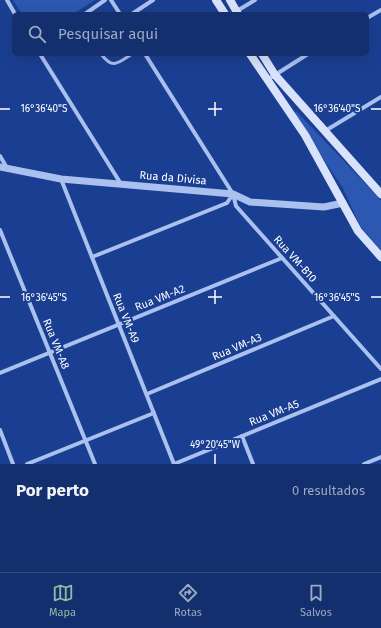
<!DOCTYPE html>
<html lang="pt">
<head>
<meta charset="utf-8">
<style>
	:root { --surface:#142f6e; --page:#1d3773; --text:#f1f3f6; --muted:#9da9c2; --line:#334a81; --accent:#8abfa5 }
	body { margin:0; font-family:"Fira Sans",sans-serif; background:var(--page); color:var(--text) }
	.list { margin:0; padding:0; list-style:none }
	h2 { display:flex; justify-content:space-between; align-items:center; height:52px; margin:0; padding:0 16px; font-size:17px }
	h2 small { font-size:13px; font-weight:400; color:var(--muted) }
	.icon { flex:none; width:22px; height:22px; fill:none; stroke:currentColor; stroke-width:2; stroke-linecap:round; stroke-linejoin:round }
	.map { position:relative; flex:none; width:381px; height:464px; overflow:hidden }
	.search { position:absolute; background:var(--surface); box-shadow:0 4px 16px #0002; left:12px; right:12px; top:12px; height:44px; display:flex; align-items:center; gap:10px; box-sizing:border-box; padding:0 14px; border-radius:6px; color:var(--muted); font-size:15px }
	.sheet { height:108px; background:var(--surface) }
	nav { display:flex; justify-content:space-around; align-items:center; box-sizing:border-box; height:56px; border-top:1px solid var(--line); background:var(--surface); font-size:11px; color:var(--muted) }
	nav a { display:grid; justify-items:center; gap:2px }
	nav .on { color:var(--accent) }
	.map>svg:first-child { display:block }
</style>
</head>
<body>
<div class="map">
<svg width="381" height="464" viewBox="0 0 381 464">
	<rect width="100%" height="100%" fill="#1a3f92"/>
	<g fill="#2d58b1">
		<path d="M13,0h82l-22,14h-51z"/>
		<path d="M296,111l85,89v51l-21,-25 -17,-38 -50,-74z"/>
	</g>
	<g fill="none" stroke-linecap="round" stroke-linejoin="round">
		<path stroke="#aac0ef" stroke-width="3" d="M101,54c12,16 17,9 31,0"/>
		<g stroke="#aac0ef" stroke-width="4">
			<path d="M7,0l8,14"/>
			<path d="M111,0l9,14"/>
			<path d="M85,14l20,-14"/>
			<path d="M132,14l21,-14"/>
			<path d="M232,14l23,-14"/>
			<path d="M367,18l14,-8"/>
			<path d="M40,54l81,130"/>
			<path d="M145,54l88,140 3,12 145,163"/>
			<path d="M267,80l41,-26"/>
			<path d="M325,131l56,-34"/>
			<path d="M0,156l7,12"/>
			<path d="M61,179l113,285"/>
			<path d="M0,230l95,234"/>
			<path d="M92,257l135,-54 6,-9"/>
			<path d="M0,373l282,-115"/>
			<path d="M147,394l187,-78"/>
			<path d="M0,430l13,34"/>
			<path d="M242,436l11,28"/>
			<path d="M27,464l127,-51"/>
			<path d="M174,464l207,-85"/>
			<path d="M364,464l17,-7"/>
		</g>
		<path stroke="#aac0ef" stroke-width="7" d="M0,167l61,12 172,15 17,8 74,5 19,-4"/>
		<g stroke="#d8e2fb" stroke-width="8">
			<path d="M216,0l9,14"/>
			<path d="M230,0l8,14"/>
			<path d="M250,54l55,81 53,96 23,26"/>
			<path d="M262,54l13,21 106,119"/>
		</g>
	</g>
	<path fill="none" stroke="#fff" stroke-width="1.5" d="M215,102v14M0,109h10M208,109h14M371,109h10M215,290v14M0,297h10M208,297h14M371,297h10M215,454v10"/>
	<g text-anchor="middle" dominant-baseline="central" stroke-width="4" stroke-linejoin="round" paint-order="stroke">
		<g font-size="11" fill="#fff" stroke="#1a3f92">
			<text transform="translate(173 178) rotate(5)">Rua da Divisa</text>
			<text transform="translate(295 259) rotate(48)">Rua VM-B10</text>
			<text transform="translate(160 298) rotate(-22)">Rua VM-A2</text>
			<text transform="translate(126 318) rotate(68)">Rua VM-A9</text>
			<text transform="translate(56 344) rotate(68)">Rua VM-A8</text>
			<text transform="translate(237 347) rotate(-23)">Rua VM-A3</text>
			<text transform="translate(274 413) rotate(-22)">Rua VM-A5</text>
		</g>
	</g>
	<g font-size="10" text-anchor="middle" fill="#fff" stroke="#1a3f92" stroke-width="4" stroke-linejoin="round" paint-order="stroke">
		<text x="44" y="112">16°36'40"S</text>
		<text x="337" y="112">16°36'40"S</text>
		<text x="44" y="301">16°36'45"S</text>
		<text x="337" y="301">16°36'45"S</text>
		<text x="215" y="448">49°20'45"W</text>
	</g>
</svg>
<div class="search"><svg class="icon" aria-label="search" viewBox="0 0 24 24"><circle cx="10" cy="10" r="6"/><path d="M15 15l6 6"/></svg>Pesquisar aqui</div>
</div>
<section class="sheet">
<h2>Por perto<small>0 resultados</small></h2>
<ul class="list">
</ul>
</section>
<nav>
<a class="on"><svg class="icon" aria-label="map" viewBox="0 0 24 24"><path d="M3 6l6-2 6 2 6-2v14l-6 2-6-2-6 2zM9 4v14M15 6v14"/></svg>Mapa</a>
<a><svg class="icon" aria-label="directions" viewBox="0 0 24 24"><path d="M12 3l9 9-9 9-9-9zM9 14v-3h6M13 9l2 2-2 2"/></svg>Rotas</a>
<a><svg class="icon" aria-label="saved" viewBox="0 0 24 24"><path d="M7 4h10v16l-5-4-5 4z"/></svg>Salvos</a>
</nav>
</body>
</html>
